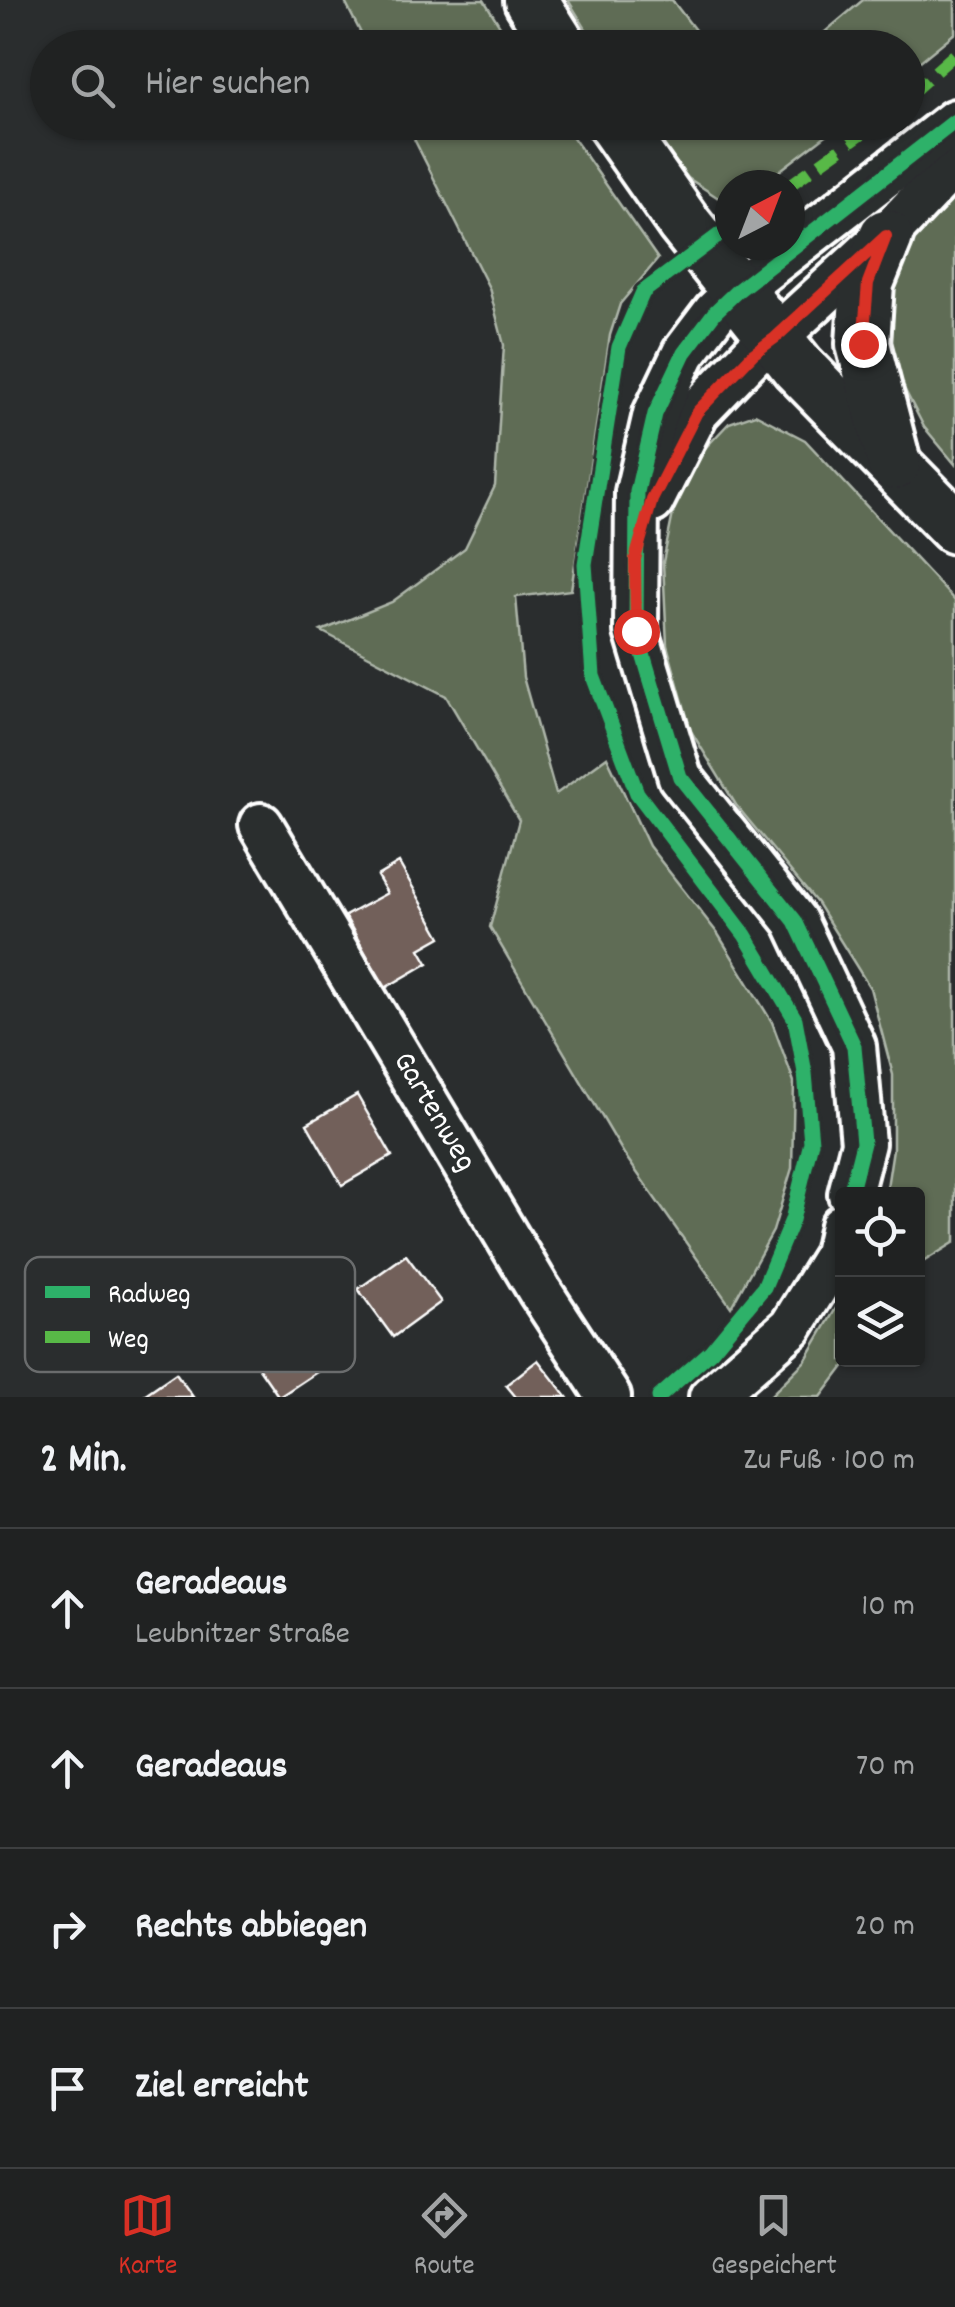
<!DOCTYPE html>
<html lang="de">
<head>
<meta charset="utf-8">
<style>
	:root { --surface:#202222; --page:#2d2f2f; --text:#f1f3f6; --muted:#a2a4a5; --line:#3d3f40; --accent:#d93025 }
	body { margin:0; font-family:Dekko,sans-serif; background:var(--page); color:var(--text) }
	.controls { position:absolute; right:30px; bottom:30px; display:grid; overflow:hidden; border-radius:10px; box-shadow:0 2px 8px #0004 }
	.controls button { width:90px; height:90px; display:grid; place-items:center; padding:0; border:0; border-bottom:2px solid var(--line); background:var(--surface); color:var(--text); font:50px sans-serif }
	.compass { position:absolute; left:715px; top:170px; width:90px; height:90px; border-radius:50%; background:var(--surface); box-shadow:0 2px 8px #0004; rotate:42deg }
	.stop { position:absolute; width:30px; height:30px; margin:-22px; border:8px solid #d93025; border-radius:50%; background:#fff }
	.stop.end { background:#d93025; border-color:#fff; box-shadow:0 2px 10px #0008 }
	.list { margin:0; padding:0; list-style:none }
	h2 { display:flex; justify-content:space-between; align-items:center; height:130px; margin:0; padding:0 40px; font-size:42px }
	h2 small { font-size:32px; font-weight:400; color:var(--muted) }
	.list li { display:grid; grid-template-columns:65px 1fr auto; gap:30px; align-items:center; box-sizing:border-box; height:160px; padding:0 40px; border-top:2px solid var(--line) }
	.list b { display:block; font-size:38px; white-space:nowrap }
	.list p { margin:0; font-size:32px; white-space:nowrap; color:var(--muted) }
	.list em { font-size:32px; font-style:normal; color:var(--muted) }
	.icon { flex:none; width:55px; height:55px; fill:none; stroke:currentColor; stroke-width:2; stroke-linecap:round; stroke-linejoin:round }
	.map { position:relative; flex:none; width:955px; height:1397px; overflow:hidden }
	.search { position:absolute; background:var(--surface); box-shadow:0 2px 8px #0004; left:30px; right:30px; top:30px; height:110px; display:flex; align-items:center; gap:25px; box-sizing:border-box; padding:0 35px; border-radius:55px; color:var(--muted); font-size:38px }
	.sheet { height:770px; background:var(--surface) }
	nav { display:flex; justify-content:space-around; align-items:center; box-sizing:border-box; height:140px; border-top:2px solid var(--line); background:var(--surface); font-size:28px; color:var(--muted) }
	nav a { display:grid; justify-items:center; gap:5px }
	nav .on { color:var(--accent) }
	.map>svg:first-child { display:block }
</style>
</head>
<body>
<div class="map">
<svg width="955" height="1397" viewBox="0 0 955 1397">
	<rect width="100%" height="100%" fill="#2a2d2e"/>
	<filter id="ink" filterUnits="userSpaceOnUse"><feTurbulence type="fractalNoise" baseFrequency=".01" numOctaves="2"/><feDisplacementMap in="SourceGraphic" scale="20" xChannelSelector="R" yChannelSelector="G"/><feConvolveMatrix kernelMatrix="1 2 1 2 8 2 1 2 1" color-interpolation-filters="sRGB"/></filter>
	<g filter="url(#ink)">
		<g fill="#5e6c54" stroke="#aeb6aa" stroke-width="2.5">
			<path d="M344,0h140l29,47h-145z"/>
			<path d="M568,0h104l36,47h-111z"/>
			<path d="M863,0h92v33l-47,38v-23l-101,-1z"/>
			<path d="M406,123h157l95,136 -38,45 -10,31 -39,255 -55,7 7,80 33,117 51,-37 42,89 69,88 54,88 22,60 -2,86 -19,63 -42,76 -107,-153 -134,-227 29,-107 -73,-124 -125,-65 71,-29 73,-54 30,-62 9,-141 -15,-57z"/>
			<path d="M646,123h196l-81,62h-31v15l-7,1 -35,-23z"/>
			<path d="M955,184v280l-31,-37 -33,-64 -6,-49 27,-87z"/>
			<path d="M755,414l50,26 150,161v641l-37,23v-71h-32l7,-45v-74l-23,-87 -53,-85 -81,-98 -45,-74 -24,-86 -4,-83 12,-58 20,-45 34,-36z"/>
			<path d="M842,1298v62h7l-28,37h-52l36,-36z"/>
		</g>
		<g fill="#72605a" stroke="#fff" stroke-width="2.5">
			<path d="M399,863l42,74 -21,12 8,14 -43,25 -40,-72 42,-23 -10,-17z"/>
			<path d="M357,1095l35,61 -50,29 -35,-61z"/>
			<path d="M406,1255l35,47 -48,35 -35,-48z"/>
			<path d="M293,1300l42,60 -56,37 -41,-59z"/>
			<path d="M538,1360l29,37h-51l-10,-12z"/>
			<path d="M176,1373l17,24h-52z"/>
		</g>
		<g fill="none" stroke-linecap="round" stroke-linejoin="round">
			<g stroke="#fff" stroke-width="50">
				<g id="minor">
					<path d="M652,501l45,-89 56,-58 22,-16 111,-102 69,-73"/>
					<path id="s1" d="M261,825l278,465 70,107"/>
					<path d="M850,1194l13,-51 -9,-97 -59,-125 -115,-144 -44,-146 1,-139 18,-78 29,-61 31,-41 22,-21 218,-170"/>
					<path d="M711,1397l80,-70 45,-73 6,-28"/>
				</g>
			</g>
			<g stroke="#fff" stroke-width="60">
				<g id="major">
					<path d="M531,0l30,48"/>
					<path d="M613,122l70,100 115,145 157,160"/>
					<path d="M886,236l-19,47 -4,61 31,119"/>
				</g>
			</g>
			<use href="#minor" stroke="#2a2d2e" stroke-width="42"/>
			<use href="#major" stroke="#2a2d2e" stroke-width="52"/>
			<g stroke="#58b947" stroke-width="12" stroke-dasharray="25 12" stroke-linecap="butt">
				<path d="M908,96l47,-42"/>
				<path d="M790,185l88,-63"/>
			</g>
			<g stroke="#2a2d2e" stroke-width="21">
				<g id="cycleway">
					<path d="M850,1194l13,-51 -9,-97 -59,-125 -115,-144 -44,-146 1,-139 18,-78 29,-61 31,-41 22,-21 218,-170"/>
					<path d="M659,1397l52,-46 53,-64 28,-67 19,-78 -6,-69 -10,-54 -50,-84 -108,-142 -44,-117 -8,-112 34,-217 24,-55 87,-65"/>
				</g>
			</g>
			<use href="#cycleway" stroke="#2db169" stroke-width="15"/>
		</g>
	</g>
	<g fill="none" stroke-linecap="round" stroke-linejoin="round" filter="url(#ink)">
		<path stroke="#d93025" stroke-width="12" d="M636,631l-1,-72 17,-59 45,-88 56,-58 22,-16 111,-102 -18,47 -5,61"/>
	</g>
	<g text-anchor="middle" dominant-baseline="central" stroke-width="10" stroke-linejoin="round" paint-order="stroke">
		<g font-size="32" fill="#fff" stroke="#2a2d2e">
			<text stroke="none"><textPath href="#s1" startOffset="335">Gartenweg</textPath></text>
		</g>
	</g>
	<rect x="25" y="1257" width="330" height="115" rx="15" fill="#2a2d2e" stroke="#6a6c6d" stroke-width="2.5"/>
	<rect x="45" y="1286" width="45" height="12" fill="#2db169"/>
	<rect x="45" y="1331" width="45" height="12" fill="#58b947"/>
	<g font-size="28" fill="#fff">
		<text x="108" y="1302">Radweg</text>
		<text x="108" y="1347">Weg</text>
	</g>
</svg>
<div class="controls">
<button><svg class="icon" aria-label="locate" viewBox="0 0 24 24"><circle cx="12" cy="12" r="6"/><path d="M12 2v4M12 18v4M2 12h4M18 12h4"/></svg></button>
<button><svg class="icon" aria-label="layers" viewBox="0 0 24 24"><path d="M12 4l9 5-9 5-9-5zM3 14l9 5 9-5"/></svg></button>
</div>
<svg class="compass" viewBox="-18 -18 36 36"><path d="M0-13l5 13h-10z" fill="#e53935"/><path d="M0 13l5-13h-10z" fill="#a2a4a5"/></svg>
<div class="stop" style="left:636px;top:631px"></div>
<div class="stop end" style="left:863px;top:344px"></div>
<div class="search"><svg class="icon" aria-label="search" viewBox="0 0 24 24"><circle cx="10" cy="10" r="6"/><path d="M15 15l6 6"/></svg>Hier suchen</div>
</div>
<section class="sheet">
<h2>2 Min.<small>Zu Fuß · 100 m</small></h2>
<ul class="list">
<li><svg class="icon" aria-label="ahead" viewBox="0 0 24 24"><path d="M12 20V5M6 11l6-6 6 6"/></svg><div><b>Geradeaus</b><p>Leubnitzer Straße</p></div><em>10 m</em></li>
<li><svg class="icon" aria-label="ahead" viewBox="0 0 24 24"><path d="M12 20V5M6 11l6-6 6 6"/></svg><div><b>Geradeaus</b></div><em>70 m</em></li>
<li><svg class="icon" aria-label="right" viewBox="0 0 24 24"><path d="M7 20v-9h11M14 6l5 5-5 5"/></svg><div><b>Rechts abbiegen</b></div><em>20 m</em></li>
<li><svg class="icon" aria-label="arrive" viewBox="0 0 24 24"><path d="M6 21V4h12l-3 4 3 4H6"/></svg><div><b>Ziel erreicht</b></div></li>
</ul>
</section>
<nav>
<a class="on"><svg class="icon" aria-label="map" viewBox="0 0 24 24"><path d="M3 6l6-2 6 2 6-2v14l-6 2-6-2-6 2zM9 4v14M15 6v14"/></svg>Karte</a>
<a><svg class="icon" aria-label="directions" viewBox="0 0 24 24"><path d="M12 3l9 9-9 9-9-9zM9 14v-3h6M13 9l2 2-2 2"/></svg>Route</a>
<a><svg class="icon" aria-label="saved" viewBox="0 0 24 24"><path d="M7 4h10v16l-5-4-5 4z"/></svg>Gespeichert</a>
</nav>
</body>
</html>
